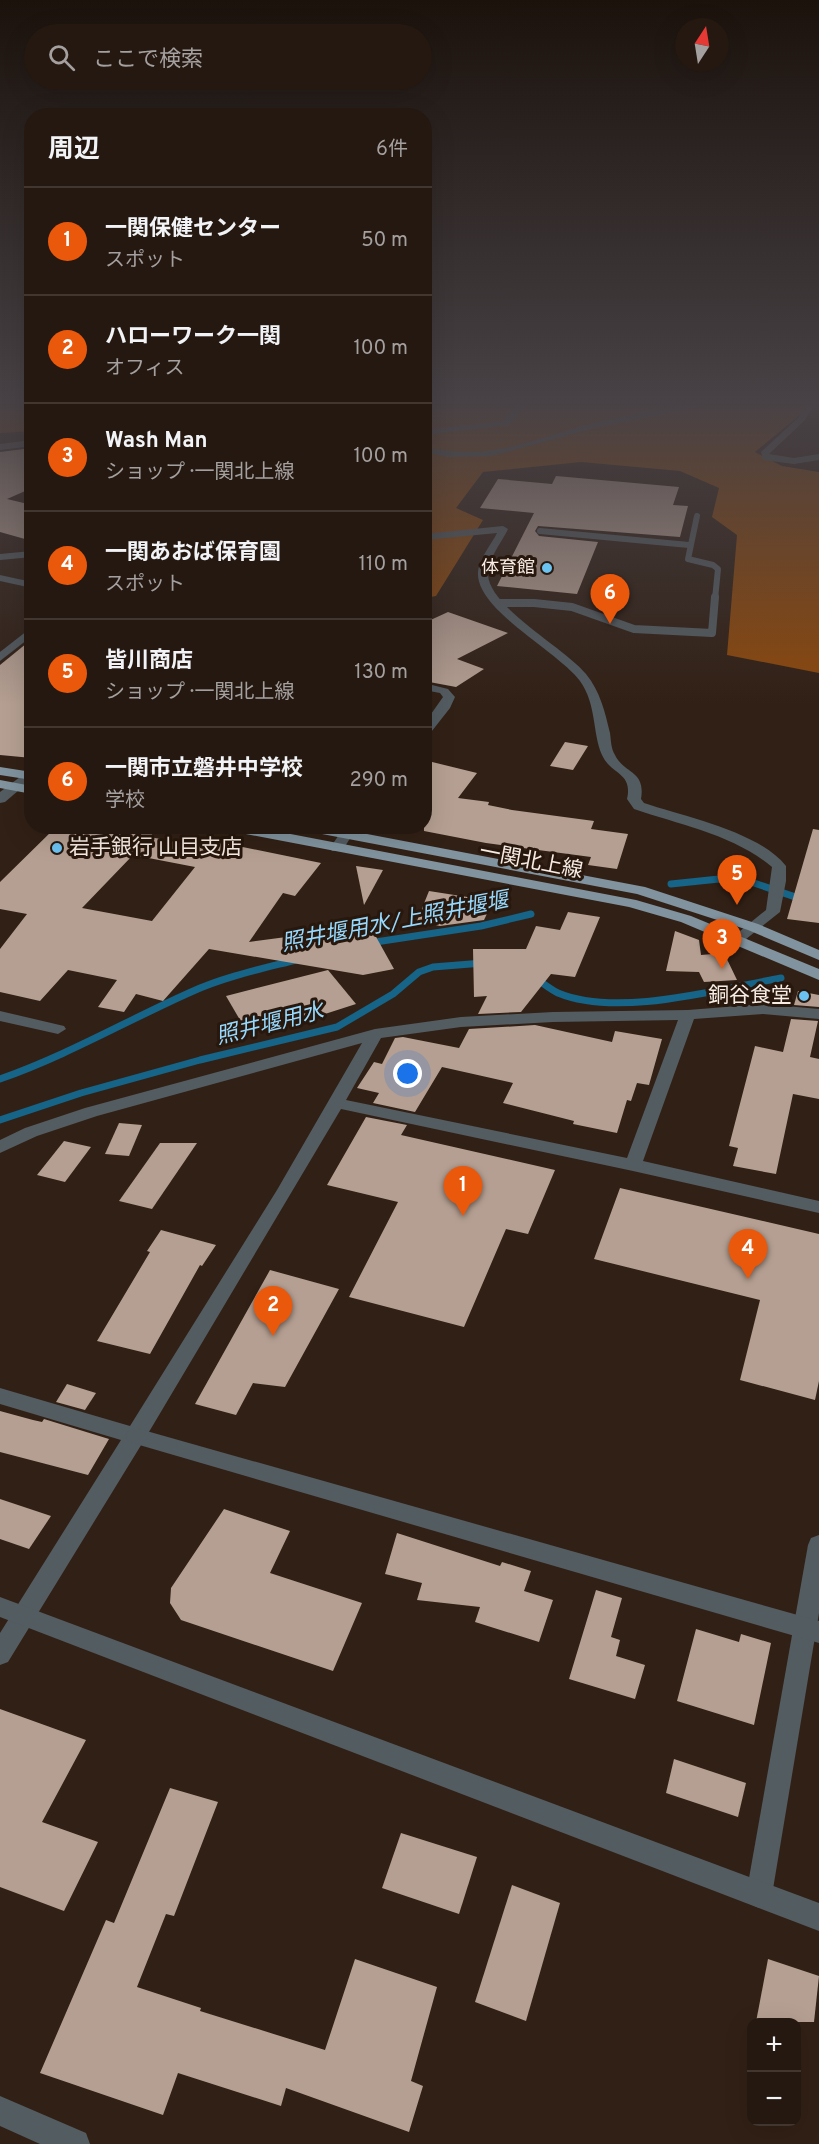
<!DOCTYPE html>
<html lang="ja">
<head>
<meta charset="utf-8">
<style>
	:root { --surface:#251810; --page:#31251e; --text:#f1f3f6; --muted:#a3a09f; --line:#423730; --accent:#ea580c }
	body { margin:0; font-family:Overpass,"Noto Sans JP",sans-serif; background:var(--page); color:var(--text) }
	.controls { position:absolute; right:18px; bottom:18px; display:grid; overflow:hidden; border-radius:12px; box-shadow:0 6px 24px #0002 }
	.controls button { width:54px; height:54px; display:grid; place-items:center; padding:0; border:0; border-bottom:2px solid var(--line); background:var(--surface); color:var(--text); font:30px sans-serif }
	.compass { position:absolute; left:675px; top:18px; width:54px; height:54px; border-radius:50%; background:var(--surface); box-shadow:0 6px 24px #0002; rotate:12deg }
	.you { position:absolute; left:408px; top:1074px; width:21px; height:21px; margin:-15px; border:4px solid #fff; border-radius:50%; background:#1a73e8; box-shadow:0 0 0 9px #1a73e833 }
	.badge { display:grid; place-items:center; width:39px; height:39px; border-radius:50%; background:var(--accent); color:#fff; font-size:20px; font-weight:700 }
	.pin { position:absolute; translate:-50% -50px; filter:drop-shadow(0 2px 3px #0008) }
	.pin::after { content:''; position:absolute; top:32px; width:21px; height:18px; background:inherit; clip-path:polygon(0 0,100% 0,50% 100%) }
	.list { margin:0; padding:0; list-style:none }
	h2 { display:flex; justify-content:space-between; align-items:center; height:78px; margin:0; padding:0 24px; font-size:26px }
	h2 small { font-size:20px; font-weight:400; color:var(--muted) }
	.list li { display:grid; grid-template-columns:39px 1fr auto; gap:18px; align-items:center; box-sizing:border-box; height:108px; padding:0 24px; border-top:2px solid var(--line) }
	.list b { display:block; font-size:22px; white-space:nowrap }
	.list p { margin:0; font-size:20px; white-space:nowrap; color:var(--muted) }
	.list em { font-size:20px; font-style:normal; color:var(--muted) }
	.icon { flex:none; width:33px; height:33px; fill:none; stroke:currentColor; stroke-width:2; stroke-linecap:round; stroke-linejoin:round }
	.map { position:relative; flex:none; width:819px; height:2144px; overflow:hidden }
	.search { position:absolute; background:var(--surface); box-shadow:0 6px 24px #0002; left:24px; top:24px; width:408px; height:66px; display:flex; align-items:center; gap:15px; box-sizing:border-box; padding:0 21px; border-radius:33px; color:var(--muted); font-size:22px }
	.panel { position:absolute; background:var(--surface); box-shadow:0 6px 24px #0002; left:24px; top:108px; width:408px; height:726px; border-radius:24px }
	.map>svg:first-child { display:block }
</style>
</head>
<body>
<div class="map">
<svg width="819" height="2144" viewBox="0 0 819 2144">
	<rect width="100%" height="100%" fill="#312015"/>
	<g fill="#8c480c">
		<path d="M0,405h31v26l-31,2z"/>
		<path d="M424,405h388l-57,47 27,14 37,6v201l-92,-18 10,-120 -25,-18 7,-29 -39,-17 -99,-9 -98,10 -27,36 27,12 -47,76 -11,2z"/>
	</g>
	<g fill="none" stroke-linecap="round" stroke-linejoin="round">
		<g stroke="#166487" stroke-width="7">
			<path d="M671,884l48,-5 35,4 65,22"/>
			<path d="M369,943l112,-17 50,-12"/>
			<path d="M535,978c8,5 15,11 23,15 60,25 161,-4 223,-15"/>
			<path d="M0,1079c68,-24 126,-58 191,-87 33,-15 70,-23 105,-32"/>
			<path d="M0,1120l81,-27 119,-33 137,-33 56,-33 26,-22 14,-5 50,-4"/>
		</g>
	</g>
	<g fill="#b59f92" fill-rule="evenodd">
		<path d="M32,448v40l-25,11 25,6v36l-32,-9v-80z"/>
		<path d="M556,476l123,11 -6,18 15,1 -8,31 -142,-11 -3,5 4,5 59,6 -21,52 -80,-8 37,-73 -54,-5 18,-29 54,5z"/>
		<path d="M448,612l60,21 -51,26 27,10 -28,18 -32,-6v-58z"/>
		<path d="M32,639v119l-32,-3v-90z"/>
		<path d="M565,742l23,4 -15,24 -23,-4z"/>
		<path d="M424,760l53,13 -19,25 31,4 -1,3 24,5 82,11 -3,8 37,5 -11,35 -29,-4 3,-8 -105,-14 -62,-12z"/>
		<path d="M57,826h67l30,6 -4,5 62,12 6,-7 103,21 -26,33 -12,-3 -34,49 121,-16 24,43 -31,6 -154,-26 -46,52 -27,-7 -12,18 -26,-5 19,-27 -49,-10 -28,31 -40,-9v-43l27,-35 -27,-5v-27zM133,855l62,12 -43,54 -70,-13z"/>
		<path d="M813,829l6,1v93l-32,-4z"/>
		<path d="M356,866l27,4 -19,35z"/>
		<path d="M429,891l64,10 -9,19 -44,6 -23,-5z"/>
		<path d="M568,912l32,5 -25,60 -24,-3 -30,38 -43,2 9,-18 -13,1 -1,-48h53l10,-23 24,4z"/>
		<path d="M675,931l24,9 2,15 23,-2 13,27 -33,2 -5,-10 -33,-1z"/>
		<path d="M328,970l28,34 -59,19 -50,9 -21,-36z"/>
		<path d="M798,991l21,4v12l-25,-2z"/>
		<path d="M791,1019l27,2 -8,36 9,2v40l-26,-5 -17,80 -43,-8 5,-18 -9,-2 26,-100 28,6z"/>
		<path d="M535,1025l77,17 3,-11 47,8 -13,46 -12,-2 -6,18 -4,-1 -10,33 -44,-9 1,-3 -71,-18 10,-20 -71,-16 -27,45 -42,-9 6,-10 -22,-5 17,-26 8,2 13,-26 8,-1 56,11 10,-19z"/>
		<path d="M366,1117l41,8 -6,10 154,35 -27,64 -22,-5 -42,98 -115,-30 49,-95 -71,-17z"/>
		<path d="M119,1123l23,2 -13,31 -24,-2z"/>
		<path d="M64,1141l27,6 -26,35 -28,-7z"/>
		<path d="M160,1143h37l-45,66 -33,-8z"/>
		<path d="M620,1188l199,46v147l-4,19 -75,-20 20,-80 -166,-41z"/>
		<path d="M161,1230l55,15 -14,21 -2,-1 -50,89 -53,-13 53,-89 -3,-1z"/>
		<path d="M270,1270l69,19 -54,98 -32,-4 -17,32 -41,-11z"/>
		<path d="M67,1384l29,9 -11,17 -29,-8z"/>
		<path d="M0,1411l33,9 9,2 2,-3 65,20 -21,36 -88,-23z"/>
		<path d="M0,1499l51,17 -22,33 -29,-10z"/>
		<path d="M224,1509l66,22 -20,42 92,30 -29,68 -152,-51 -11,-17 1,-15z"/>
		<path d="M397,1533l103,33 2,-4 29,9 -7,20 29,9 -14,42 -64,-20 5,-15 -63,-7 5,-17 -37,-9z"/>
		<path d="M596,1590l26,8 -11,39 9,3 -4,16 29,9 -10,34 -66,-20z"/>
		<path d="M696,1629l43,13 2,-8 30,9 -17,82 -77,-24z"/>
		<path d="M0,1709l86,31 -44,82 56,20 -34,69 -64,-24z"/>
		<path d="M674,1759l72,24 -8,34 -72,-24z"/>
		<path d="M170,1788l48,14 -44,114 -8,-2 -29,73 64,21 -1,3 125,39 30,-91 82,28 -26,94 12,5 -14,46 -123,-44 -5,18 -103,-33 -15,42 -123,-42 66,-153 8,3z"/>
		<path d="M401,1833l76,24 -18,57 -77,-26z"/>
		<path d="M512,1885l48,18 -34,118 -51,-19z"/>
		<path d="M768,1959l51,17 -5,46h-58z"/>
	</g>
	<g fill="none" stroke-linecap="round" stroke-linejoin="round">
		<g stroke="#535c61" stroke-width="6">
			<path d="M697,516l-9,43 25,6 5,4 -3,30"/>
			<path d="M540,531l149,14"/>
			<path d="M0,557l32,-3"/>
		</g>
		<path stroke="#535c61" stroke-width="8" d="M499,603h35l38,4 62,22 78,4 3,-36"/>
		<g fill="#535c61" fill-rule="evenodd">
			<path d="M517,405h9l-17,20 -85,10v-5l79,-9z"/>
			<path d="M684,405h18l-107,23 -104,28 -43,1 -24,-5v-5c68,14 103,-6 166,-23 31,-7 63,-13 94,-19z"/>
			<path d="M806,405h8l-9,15 -36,34 25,4 25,-4v6l-25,4 -31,-4 -2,-8 38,-35z"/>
			<path d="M32,440v6l-32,4v-6z"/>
			<path d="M503,526l5,3c-6,13 -21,31 -20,46 2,33 77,73 98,99 14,17 19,38 24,59 1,7 1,16 5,22 9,19 31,15 26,44l3,4c41,14 114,28 142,63v15l-6,31 -39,31h-10l-2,-3 37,-30 6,-43c-38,-32 -91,-42 -138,-58l-7,-10c6,-27 -16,-24 -25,-44 -10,-23 -5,-50 -22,-74 -21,-29 -102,-70 -102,-107 0,-14 13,-29 19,-41l-73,7v-6z"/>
			<path d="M0,575l32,7v6l-32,-7z"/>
			<path d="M32,627v9l-32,25v-9z"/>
			<path d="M424,683l24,6 7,8 -5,11 -22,28 -4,1v-13l19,-27 -3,-4 -16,-3z"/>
			<path d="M32,768v11l-27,23 -5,1v-11z"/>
			<path d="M345,826h13l-16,25h-10l-2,-3z"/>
			<path d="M763,1004l56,5v10l-56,-5 -69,5 -51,142 176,40v12l-186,-42 -292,-62 -198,333 -135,220 -8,3v-32l121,-193 -121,-36v-16l130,38 147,-236 85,-147 -265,73 -60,20 -37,17v-13l25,-12 60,-20 290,-79 86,-12 92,-5 135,-2zM678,1020l-51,138 -281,-58 35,-62 80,-11 92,-5z"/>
			<path d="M0,1011l64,15 2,3 -8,5 -58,-13z"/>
			<path d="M819,1535v78l-47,282 -4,9 -9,4 -9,-4 -4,-9 62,-350 3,-7z"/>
			<path d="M0,2096l86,37 4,11h-50l-40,-18z"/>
		</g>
		<g fill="#535c61" fill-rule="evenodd">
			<path d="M136,1428l683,193v22l-690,-201 -4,-6 4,-6z"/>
			<path d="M0,1597l819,306v28l-819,-314z"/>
		</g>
		<g fill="#80939e" fill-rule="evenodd">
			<path d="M0,767l32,5v8l-32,-5z"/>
			<path d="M0,780l32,6v8l-32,-6z"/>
			<path d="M219,826h30l387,74 55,16 128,53v11l-138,-58 -52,-15 -404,-77z"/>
			<path d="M295,826h30l320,61 113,37 61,26v10l-71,-30 -111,-36 -336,-64z"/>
		</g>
	</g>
	<linearGradient id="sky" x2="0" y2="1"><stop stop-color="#1b120c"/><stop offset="0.57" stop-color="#484246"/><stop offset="1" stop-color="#484246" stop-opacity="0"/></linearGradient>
	<rect width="819" height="705" fill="url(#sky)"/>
	<g fill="#6bc3f2" stroke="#27170c" stroke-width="2">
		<circle cx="547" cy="568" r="6"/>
		<circle cx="57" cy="848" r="6"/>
		<circle cx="804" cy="996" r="6"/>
	</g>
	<g text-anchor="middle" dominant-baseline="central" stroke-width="6" stroke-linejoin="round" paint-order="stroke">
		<g font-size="18" fill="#f7ece4" stroke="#27170c" text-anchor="end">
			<text x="535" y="568">体育館</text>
		</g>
		<g font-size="21" fill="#f7ece4" stroke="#27170c" text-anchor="start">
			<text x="69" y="848">岩手銀行 山目支店</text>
			<text x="792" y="996" text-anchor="end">銅谷食堂</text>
		</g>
		<g font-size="21" fill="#f7ece4" stroke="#27170c">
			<text transform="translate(531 862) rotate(11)">一関北上線</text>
		</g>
		<g font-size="22" font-style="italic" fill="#96d9ff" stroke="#27170c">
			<text transform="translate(395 923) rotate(-11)">照井堰用水/上照井堰堰</text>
			<text transform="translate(270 1025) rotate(-14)">照井堰用水</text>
		</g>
	</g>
</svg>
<div class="controls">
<button>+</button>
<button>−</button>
</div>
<svg class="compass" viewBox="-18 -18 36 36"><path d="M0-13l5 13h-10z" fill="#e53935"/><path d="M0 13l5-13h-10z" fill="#a3a09f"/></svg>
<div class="you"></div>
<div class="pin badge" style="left:463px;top:1216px">1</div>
<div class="pin badge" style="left:273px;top:1336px">2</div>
<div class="pin badge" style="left:722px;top:969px">3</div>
<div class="pin badge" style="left:748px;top:1279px">4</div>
<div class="pin badge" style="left:737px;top:905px">5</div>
<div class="pin badge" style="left:610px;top:624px">6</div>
<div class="search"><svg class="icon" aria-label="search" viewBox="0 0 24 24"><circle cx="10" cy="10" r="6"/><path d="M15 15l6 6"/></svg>ここで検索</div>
<section class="panel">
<h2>周辺<small>6件</small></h2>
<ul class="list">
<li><span class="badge">1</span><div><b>一関保健センター</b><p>スポット</p></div><em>50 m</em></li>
<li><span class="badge">2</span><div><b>ハローワーク一関</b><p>オフィス</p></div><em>100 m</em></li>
<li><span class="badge">3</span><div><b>Wash Man</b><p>ショップ · 一関北上線</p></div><em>100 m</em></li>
<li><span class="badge">4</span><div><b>一関あおば保育園</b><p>スポット</p></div><em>110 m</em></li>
<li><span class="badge">5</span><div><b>皆川商店</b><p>ショップ · 一関北上線</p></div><em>130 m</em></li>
<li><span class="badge">6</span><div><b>一関市立磐井中学校</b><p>学校</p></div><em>290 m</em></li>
</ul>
</section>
</div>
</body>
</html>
